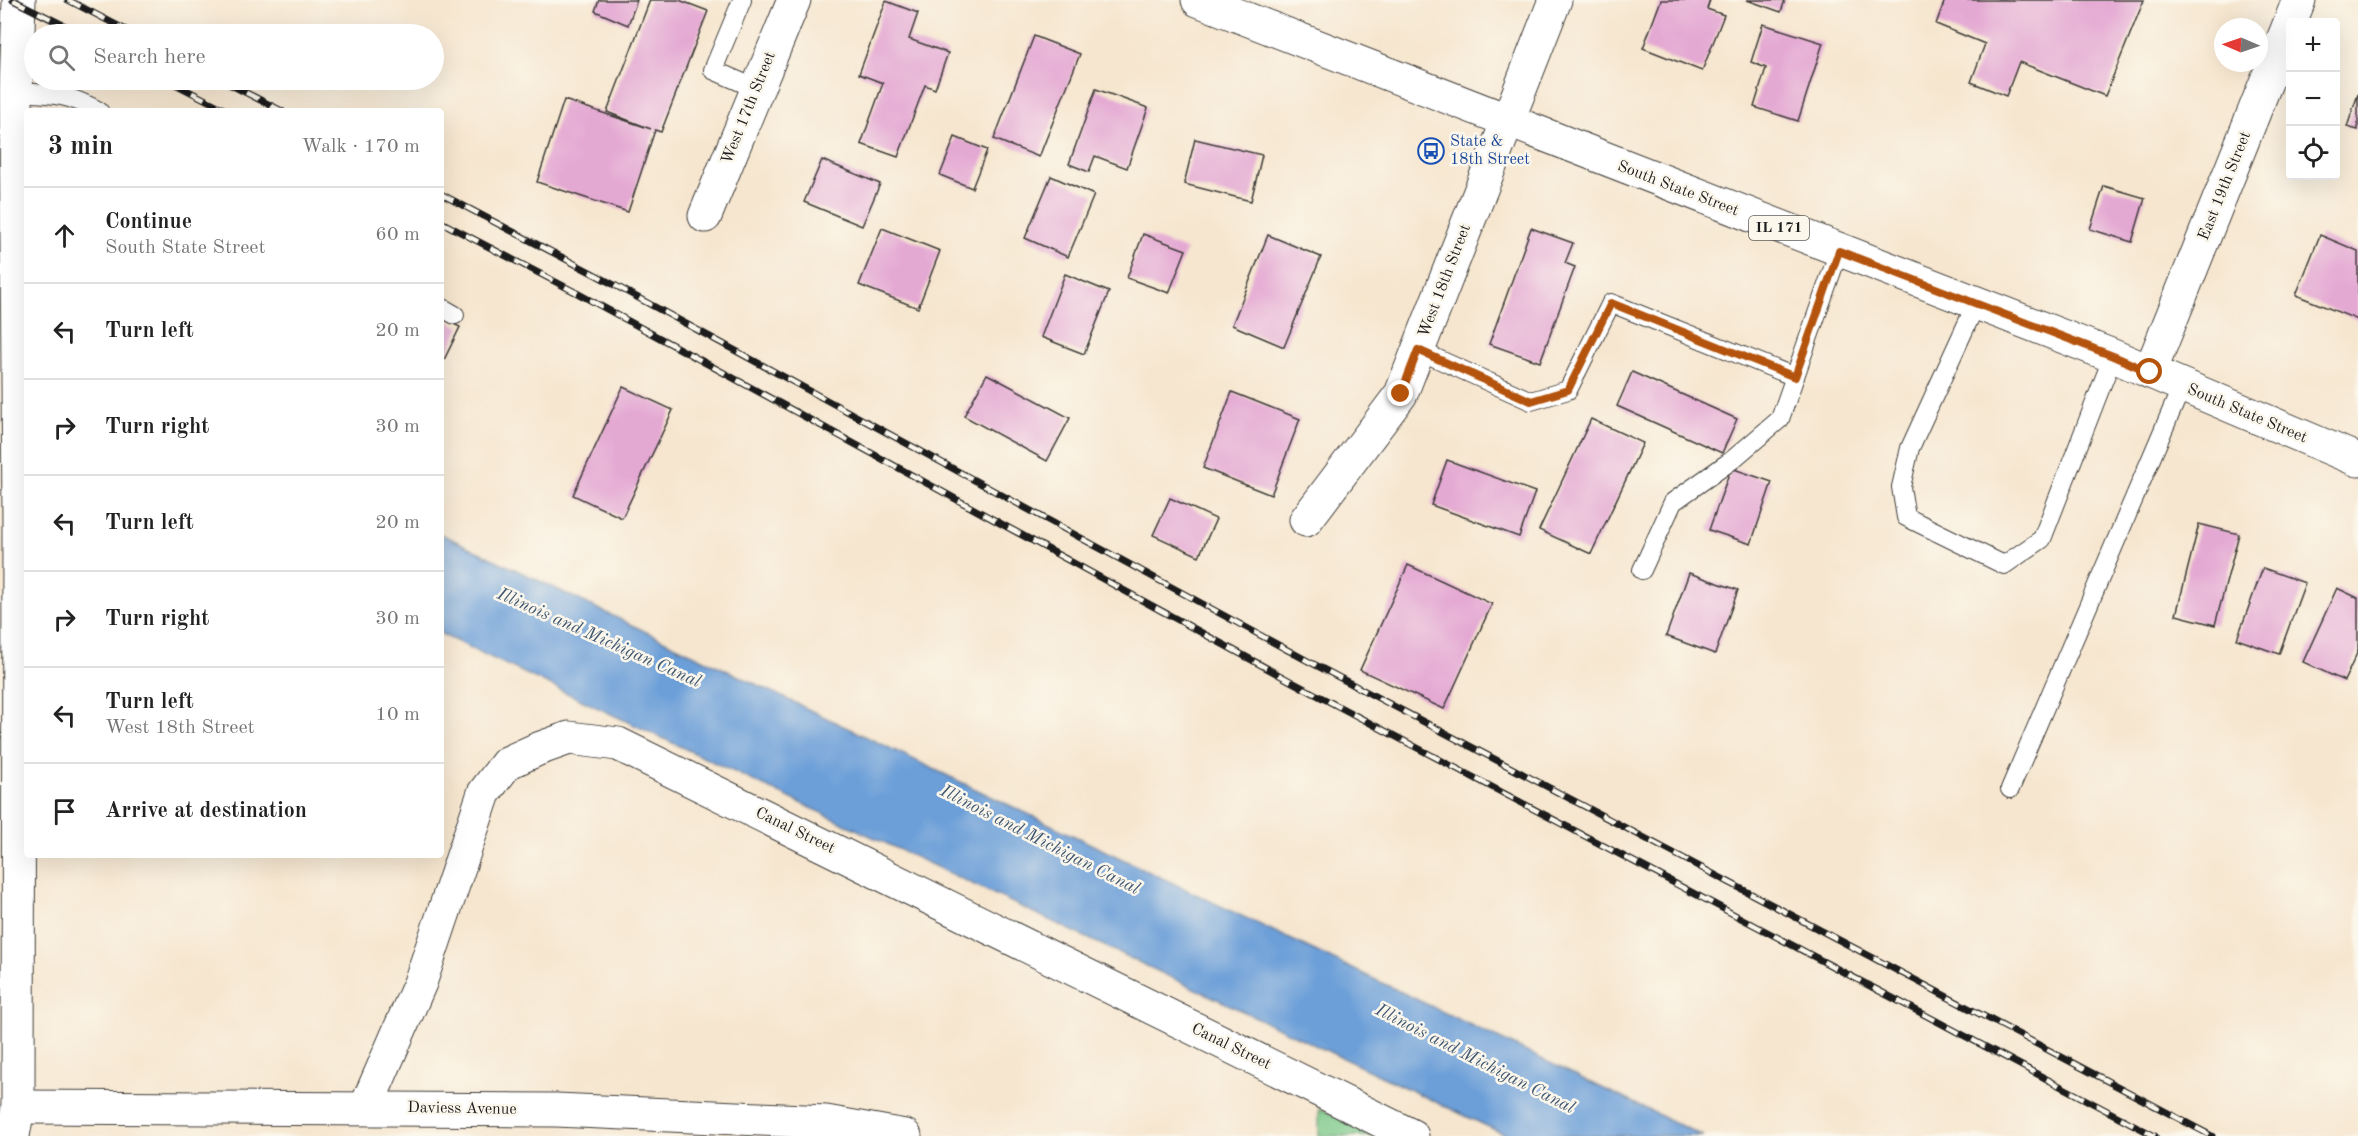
<!DOCTYPE html>
<html lang="en">
<head>
<meta charset="utf-8">
<style>
	:root { --surface:#fff; --page:#f2f2f2; --text:#222; --muted:#767676; --line:#e0e0e0 }
	body { margin:0; font-family:"Old Standard TT",serif; background:var(--page); color:var(--text) }
	.controls { position:absolute; right:18px; top:18px; display:grid; overflow:hidden; border-radius:6px; box-shadow:0 6px 24px #0002 }
	.controls button { width:54px; height:54px; display:grid; place-items:center; padding:0; border:0; border-bottom:2px solid var(--line); background:var(--surface); color:var(--text); font:30px sans-serif }
	.compass { position:absolute; left:2214px; top:18px; width:54px; height:54px; border-radius:50%; background:var(--surface); box-shadow:0 6px 24px #0002; rotate:272deg }
	.stop { position:absolute; width:18px; height:18px; margin:-14px; border:4px solid #b45309; border-radius:50%; background:#fff }
	.stop.end { background:#b45309; border-color:#fff; box-shadow:0 2px 6px #0008 }
	.list { margin:0; padding:0; list-style:none }
	h2 { display:flex; justify-content:space-between; align-items:center; height:78px; margin:0; padding:0 24px; font-size:26px }
	h2 small { font-size:20px; font-weight:400; color:var(--muted) }
	.list li { display:grid; grid-template-columns:39px 1fr auto; gap:18px; align-items:center; box-sizing:border-box; height:96px; padding:0 24px; border-top:2px solid var(--line) }
	.list b { display:block; font-size:22px; white-space:nowrap }
	.list p { margin:0; font-size:20px; white-space:nowrap; color:var(--muted) }
	.list em { font-size:20px; font-style:normal; color:var(--muted) }
	.icon { flex:none; width:33px; height:33px; fill:none; stroke:currentColor; stroke-width:2; stroke-linecap:round; stroke-linejoin:round }
	.map { position:relative; flex:none; width:2358px; height:1136px; overflow:hidden }
	.search { position:absolute; background:var(--surface); box-shadow:0 6px 24px #0002; left:24px; top:24px; width:420px; height:66px; display:flex; align-items:center; gap:15px; box-sizing:border-box; padding:0 21px; border-radius:33px; color:var(--muted); font-size:22px }
	.panel { position:absolute; background:var(--surface); box-shadow:0 6px 24px #0002; left:24px; top:108px; width:420px; height:750px; border-radius:6px }
	.map>svg:first-child { display:block }
</style>
</head>
<body>
<div class="map">
<svg width="2358" height="1136" viewBox="0 0 2358 1136">
	<rect width="100%" height="100%" fill="#fbf7ec"/>
	<filter id="ink" filterUnits="userSpaceOnUse"><feTurbulence type="fractalNoise" baseFrequency=".0167" numOctaves="2"/><feDisplacementMap in="SourceGraphic" scale="12" xChannelSelector="R" yChannelSelector="G"/><feConvolveMatrix kernelMatrix="1 2 1 2 8 2 1 2 1" color-interpolation-filters="sRGB"/></filter>
	<filter id="wash" filterUnits="userSpaceOnUse"><feTurbulence type="fractalNoise" baseFrequency=".008" numOctaves="4" result="noise"/><feDisplacementMap in="SourceGraphic" scale="24" xChannelSelector="R" yChannelSelector="G"/><feGaussianBlur stdDeviation="1.35" result="paint"/><feColorMatrix in="noise" values="0 0 0 0 0 0 0 0 0 0 0 0 0 0 0 0 0 1.4 0 .05"/><feComposite in="paint" operator="in"/></filter>
	<g filter="url(#wash)">
		<rect width="100%" height="100%" fill="#f6e6cf"/>
		<path fill="#78c888" stroke="#4a7252" stroke-width="1.5" d="M1319,1108l55,28h-55z"/>
		<path fill="#6c9fd8" stroke="#445e7a" stroke-width="1.5" d="M441,534l1262,602h-195l-1067,-502z"/>
		<g id="blocks">
			<g fill="#e4a9d3">
				<path d="M599,0h38l-9,25 -33,-14z"/>
				<path d="M650,0h29l29,11 -47,121 -6,-2 -27,82 -91,-30 27,-82 87,29 -44,-17z"/>
				<path d="M1661,0h49l-3,9 17,6 -22,56 -59,-23z"/>
				<path d="M1747,0h38l-4,12z"/>
				<path d="M1945,0h199l-39,96 -86,-34 -13,34 -35,-14 14,-38 -49,-20z"/>
				<path d="M886,1l32,12 -9,26 39,14 -13,36 -10,-4 -27,72 -37,-13 22,-61 -24,-9z"/>
				<path d="M1763,24l60,19 -25,78 -44,-14 12,-39 -15,-6z"/>
				<path d="M1034,36l46,18 -41,103 -45,-18z"/>
				<path d="M1096,89l52,19 -21,60 -32,-12 -6,16 -20,-8z"/>
				<path d="M2358,94v36l-11,-3z"/>
				<path d="M955,137l32,13 -15,38 -32,-13z"/>
				<path d="M1195,139l67,16 -11,46 -67,-17z"/>
				<path d="M822,160l58,24 -18,42 -58,-24z"/>
				<path d="M1051,176l43,19 -26,62 -43,-19z"/>
				<path d="M2104,186l41,12 -13,44 -42,-13z"/>
				<path d="M882,228l58,23 -22,57 -59,-23z"/>
				<path d="M1531,228l42,15 -8,20 10,4 -35,95 -51,-18z"/>
				<path d="M1143,234l43,16 -17,43 -42,-15z"/>
				<path d="M1268,235l53,22 -37,90 -52,-22z"/>
				<path d="M2320,235l38,16v69l-62,-25z"/>
				<path d="M1065,274l44,18 -25,62 -43,-17z"/>
				<path d="M441,318l19,9 -19,39z"/>
				<path d="M1632,372l105,47 -15,34 -105,-47z"/>
				<path d="M987,374l83,44 -23,43 -83,-45z"/>
				<path d="M623,387l50,23 -51,108 -49,-23z"/>
				<path d="M1232,392l68,27 -29,76 -68,-27z"/>
				<path d="M1591,419l52,24 -52,111 -52,-24z"/>
				<path d="M1447,460l88,32 -16,45 -88,-32z"/>
				<path d="M1731,468l41,14 -21,62 -42,-14z"/>
				<path d="M1170,498l46,21 -17,37 -46,-21z"/>
				<path d="M2199,524l40,10 -24,91 -39,-10z"/>
				<path d="M1408,565l84,39 -48,105 -84,-39z"/>
				<path d="M2263,568l42,15 -26,71 -42,-15z"/>
				<path d="M1689,573l49,17 -23,64 -49,-18z"/>
				<path d="M2337,588l21,10v53l-14,30 -41,-19z"/>
			</g>
		</g>
	</g>
	<g filter="url(#ink)">
		<use href="#blocks" fill-opacity="0" stroke="#3d3a37" stroke-width="1.5"/>
		<g fill="none" stroke-linecap="round" stroke-linejoin="round">
			<g stroke="#3d3a37" stroke-width="20">
				<g id="service">
					<path d="M742,0l-29,70 44,19"/>
					<path d="M16,92c35,2 51,1 83,19"/>
					<path d="M1976,304l-66,144 -9,39 5,30 98,48 38,-26 71,-183"/>
					<path d="M441,307l14,8"/>
					<path d="M1418,350l113,51 37,-11 43,-87 184,74"/>
					<path d="M1642,570l31,-68 59,-42 48,-41 59,-168"/>
					<path d="M2010,789l172,-403"/>
				</g>
			</g>
			<g stroke="#3d3a37" stroke-width="35">
				<g id="minor">
					<path d="M705,216l89,-216"/>
					<path d="M2150,372l149,-372"/>
					<path d="M1306,520l95,-126 154,-394"/>
					<path d="M18,1107l538,3 270,12 79,14"/>
					<path d="M366,1107l54,-124 64,-190 23,-30 31,-14 31,-11 49,6 794,392"/>
					<path d="M13,1136l5,-29 1,-587 -3,-428 3,-92"/>
				</g>
			</g>
			<g stroke="#3d3a37" stroke-width="35">
				<path id="primary" d="M1198,0l915,356 245,104"/>
			</g>
			<use href="#service" stroke="#fff" stroke-width="18"/>
			<use href="#minor" stroke="#fff" stroke-width="33"/>
			<use href="#primary" stroke="#fff" stroke-width="33"/>
			<g stroke="#1c1c1c" stroke-width="7">
				<g id="rail">
					<path d="M13,0l68,34"/>
					<path d="M68,0l66,34"/>
					<path d="M167,80l61,31"/>
					<path d="M221,80l61,31"/>
					<path d="M441,194l155,81 710,385 906,476"/>
					<path d="M441,222l136,71 717,390 861,453"/>
				</g>
			</g>
			<use href="#rail" stroke="#fbf7ec" stroke-width="4.5" stroke-dasharray="14" stroke-linecap="butt"/>
		</g>
	</g>
	<g fill="none" stroke-linecap="round" stroke-linejoin="round" filter="url(#ink)">
		<path stroke="#b45309" stroke-width="8" d="M1401,394l17,-44 113,51 37,-11 43,-87 184,74 44,-126 274,105 37,16"/>
	</g>
	<defs>
		<g id="bus-ring" transform="scale(1.35)"><circle r="9.5" fill="#fbf7ec" stroke="#1a4fb4" stroke-width="1.5"/><path d="M-5-6H5V4H4V6H2V4H-2V6H-4V4H-5ZM-3.5-4V0h7V-4ZM-3.5 1.2v1.5H-2V1.2ZM2 1.2v1.5H3.5V1.2Z" fill="#1a4fb4"/></g>
	</defs>
	<g fill-rule="evenodd">
		<use href="#bus-ring" x="1431" y="151"/>
	</g>
	<g text-anchor="middle" dominant-baseline="central" stroke-width="5" stroke-linejoin="round" paint-order="stroke">
		<rect fill="#fbf7ec" stroke="#5f5e5a" stroke-width="1.5" x="1749" y="216" width="60" height="24" rx="4.5"/>
		<g font-size="15" font-weight="bold" fill="#1c1c1c">
			<text x="1779" y="228">IL 171</text>
		</g>
		<g font-size="16" fill="#1c1c1c" stroke="#fbf7ec">
			<text transform="translate(749 108) rotate(-68)">West 17th Street</text>
			<text transform="translate(2225 186) rotate(-68)">East 19th Street</text>
			<text transform="translate(1678 189) rotate(21)">South State Street</text>
			<text transform="translate(1445 281) rotate(-69)">West 18th Street</text>
			<text transform="translate(2247 414) rotate(23)">South State Street</text>
			<text transform="translate(795 831) rotate(26)">Canal Street</text>
			<text transform="translate(1231 1047) rotate(26)">Canal Street</text>
			<text transform="translate(462 1109) rotate(1)">Daviess Avenue</text>
		</g>
		<g font-size="16" fill="#164399" stroke="#fbf7ec" text-anchor="start">
			<text x="1450" y="142">State &amp;<tspan x="1450" dy="18">18th Street</tspan></text>
		</g>
		<g font-size="18" font-style="italic" fill="#405771" stroke="#fbf7ec">
			<text transform="translate(599 638) rotate(24)">Illinois and Michigan Canal</text>
			<text transform="translate(1040 840) rotate(27)">Illinois and Michigan Canal</text>
			<text transform="translate(1475 1059) rotate(27)">Illinois and Michigan Canal</text>
		</g>
	</g>
</svg>
<div class="controls">
<button>+</button>
<button>−</button>
<button><svg class="icon" aria-label="locate" viewBox="0 0 24 24"><circle cx="12" cy="12" r="6"/><path d="M12 2v4M12 18v4M2 12h4M18 12h4"/></svg></button>
</div>
<svg class="compass" viewBox="-18 -18 36 36"><path d="M0-13l5 13h-10z" fill="#e53935"/><path d="M0 13l5-13h-10z" fill="#767676"/></svg>
<div class="stop" style="left:2150px;top:372px"></div>
<div class="stop end" style="left:1401px;top:394px"></div>
<div class="search"><svg class="icon" aria-label="search" viewBox="0 0 24 24"><circle cx="10" cy="10" r="6"/><path d="M15 15l6 6"/></svg>Search here</div>
<section class="panel">
<h2>3 min<small>Walk · 170 m</small></h2>
<ul class="list">
<li><svg class="icon" aria-label="ahead" viewBox="0 0 24 24"><path d="M12 20V5M6 11l6-6 6 6"/></svg><div><b>Continue</b><p>South State Street</p></div><em>60 m</em></li>
<li><svg class="icon" aria-label="left" viewBox="0 0 24 24"><path d="M17 20v-9H6M10 6l-5 5 5 5"/></svg><div><b>Turn left</b></div><em>20 m</em></li>
<li><svg class="icon" aria-label="right" viewBox="0 0 24 24"><path d="M7 20v-9h11M14 6l5 5-5 5"/></svg><div><b>Turn right</b></div><em>30 m</em></li>
<li><svg class="icon" aria-label="left" viewBox="0 0 24 24"><path d="M17 20v-9H6M10 6l-5 5 5 5"/></svg><div><b>Turn left</b></div><em>20 m</em></li>
<li><svg class="icon" aria-label="right" viewBox="0 0 24 24"><path d="M7 20v-9h11M14 6l5 5-5 5"/></svg><div><b>Turn right</b></div><em>30 m</em></li>
<li><svg class="icon" aria-label="left" viewBox="0 0 24 24"><path d="M17 20v-9H6M10 6l-5 5 5 5"/></svg><div><b>Turn left</b><p>West 18th Street</p></div><em>10 m</em></li>
<li><svg class="icon" aria-label="arrive" viewBox="0 0 24 24"><path d="M6 21V4h12l-3 4 3 4H6"/></svg><div><b>Arrive at destination</b></div></li>
</ul>
</section>
</div>
</body>
</html>
